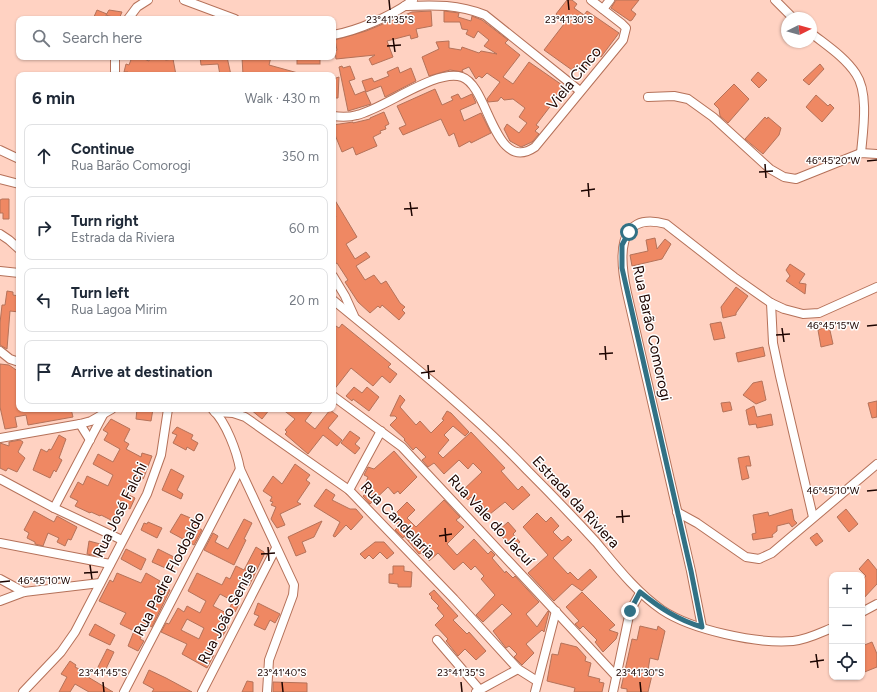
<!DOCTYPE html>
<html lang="en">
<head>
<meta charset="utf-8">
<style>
	:root { --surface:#fff; --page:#f6f6f7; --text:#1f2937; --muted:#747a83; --line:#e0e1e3 }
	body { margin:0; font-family:Figtree,sans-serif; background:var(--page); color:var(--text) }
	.controls { position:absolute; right:12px; bottom:12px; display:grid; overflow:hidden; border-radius:8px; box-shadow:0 1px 3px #0004 }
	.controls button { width:36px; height:36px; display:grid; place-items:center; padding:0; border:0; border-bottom:1px solid var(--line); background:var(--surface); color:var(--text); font:20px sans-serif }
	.compass { position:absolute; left:781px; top:12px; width:36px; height:36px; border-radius:50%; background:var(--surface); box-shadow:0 1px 3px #0004; rotate:84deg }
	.stop { position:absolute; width:12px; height:12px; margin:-9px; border:3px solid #317185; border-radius:50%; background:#fff }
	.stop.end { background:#317185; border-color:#fff; box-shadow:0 1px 4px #0008 }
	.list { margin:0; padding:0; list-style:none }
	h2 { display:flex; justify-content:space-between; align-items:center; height:52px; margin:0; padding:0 16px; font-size:17px }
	h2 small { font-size:13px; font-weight:400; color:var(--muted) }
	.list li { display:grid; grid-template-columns:26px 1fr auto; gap:12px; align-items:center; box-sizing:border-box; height:64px; margin:0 8px 8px; padding:0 8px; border:1px solid var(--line); border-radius:8px }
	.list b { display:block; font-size:15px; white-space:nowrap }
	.list p { margin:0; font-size:13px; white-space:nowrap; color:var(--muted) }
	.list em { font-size:13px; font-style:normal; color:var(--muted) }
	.icon { flex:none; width:22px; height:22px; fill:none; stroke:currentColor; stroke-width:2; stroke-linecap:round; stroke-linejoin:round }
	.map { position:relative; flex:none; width:877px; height:692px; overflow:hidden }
	.search { position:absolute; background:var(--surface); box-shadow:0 1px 3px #0004; left:16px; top:16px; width:320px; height:44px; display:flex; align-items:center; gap:10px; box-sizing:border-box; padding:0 14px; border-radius:8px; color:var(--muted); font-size:15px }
	.panel { position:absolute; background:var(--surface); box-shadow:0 1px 3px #0004; left:16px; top:72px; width:320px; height:340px; border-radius:8px }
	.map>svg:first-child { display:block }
</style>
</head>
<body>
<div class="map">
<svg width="877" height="692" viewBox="0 0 877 692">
	<rect width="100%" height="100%" fill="#ffd2c2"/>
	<g fill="#ef8863" stroke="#b57259" fill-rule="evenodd">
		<path d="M567,0h5l5,4 -3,4 10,7 3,-4 32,22 -18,24 -8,-6 -8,11 3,2 -5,8 -8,-6 -3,4 -28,-20 20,-26 -5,-4 2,-2 -5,-4z"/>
		<path d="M616,0h23l-8,10 5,4 -4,6 -2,1 -19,-13z"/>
		<path d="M97,10l10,4 -3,5h-11z"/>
		<path d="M109,10l13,2 -3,7 -13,-4z"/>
		<path d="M431,11l1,15 -16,3 2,8 -7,2 -1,-4 -23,6 6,16 -21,8 -3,-6 6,-4 -39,4 -1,-8 2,-1 -2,-10 31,-9 46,-19z"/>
		<path d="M444,11l15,2 -1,4 13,4 1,-5 10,4 26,20 -3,3 15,12 -17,22 10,7 16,-22 36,25 -29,38 3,2 -4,4 4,3 -7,8 -11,5 -11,-6 -6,-12 3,-5 12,9 8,-10 -8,-6 6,-9 -12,-9 -9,1 -3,-3 -3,4 -10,1 -1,-3 13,-17 -13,-9 -5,5 -3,-2 -3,3 -7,-12 -7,3 1,2 -13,-2 -21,6 -7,-19 17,-8 -3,-7 13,-1v7l12,2 1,-3 17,6 2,-2 16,3 -13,-8 5,-6 -11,-9 -4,7 -8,-4 2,-4 -6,-1 -2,-7h-16z"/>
		<path d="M132,57h7l10,4 1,-4h9l7,3 7,-1 3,16h-48v-3h-4l2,-8 3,1z"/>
		<path d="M200,57h27l4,18h-11l-2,-11 -17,1z"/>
		<path d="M242,57h29l-2,8 29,8 -1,2h-54z"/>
		<rect x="297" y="57" width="23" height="7"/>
		<path d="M820,64l4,5 -15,16 -6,-5z"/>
		<path d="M342,66l1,2 7,-2 5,13 -6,2 6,14 10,-4 6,13 -23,7 -9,-44z"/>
		<path d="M398,67l2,6 11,-5 5,13 -31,16 -4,-11 -15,6 -4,-11 10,-3 2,4 15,-6 -2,-4z"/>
		<path d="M758,72l9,8 -8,8 -8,-8z"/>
		<path d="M339,77l-1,21h-5v-19z"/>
		<path d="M734,84l15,15 -21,24 -8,-7 -1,-7 -5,-5z"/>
		<path d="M435,89l7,16 11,-5 -2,-3 7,-3 3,5 11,-5 4,9 -16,7 4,11 17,-8 10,20 -20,10 -1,-2 -11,6 -5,-14 -5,3 -8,-17 -38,16 -4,-7 7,-3 -9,-19z"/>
		<path d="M816,95l12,11 2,-2 4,4 -12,14 -16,-15z"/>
		<path d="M384,112l5,12 -4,2 1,3 -6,2 1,2 -8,4 4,9 -21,9 -3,-8 -11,5 -9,-22v-5l20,-3v1l17,-4v-1z"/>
		<path d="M765,117l2,2 1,-2 13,11 -2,7 -16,19 -18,-15z"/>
		<path d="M333,197l24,40 -11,7 9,15 11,-7 4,5 -14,9 9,14 9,-5 7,9 5,-3 14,22 5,4 -3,3 3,3 -6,7 -17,-15 -2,3 -2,-2 -8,7 -12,-11 -13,-20 3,-2 -11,-17 -4,2v-47l3,-1 -3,-5z"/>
		<path d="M2,199h7v20h-6v-6h-3v-13z"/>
		<path d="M655,238l2,11 8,-10 6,5 -9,15 -30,7 -2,-11 18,-4 -2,-11z"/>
		<path d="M790,264l15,10 -6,9 7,1 -1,10 -19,-13 4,-5 -4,-6z"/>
		<path d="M736,287l12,9 -12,17v2l-13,3 -2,-11z"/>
		<path d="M7,291l6,1v3l6,1v16l-9,-1 -3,38 -7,-4v-22l2,-18h3z"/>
		<path d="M721,322l4,16 -11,2 -4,-16z"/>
		<path d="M333,324l6,4 3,-4 49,40 -3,3 9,7 -7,9 -8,-7 -9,10 -22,-18 -18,23z"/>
		<path d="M829,326l4,18 -12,3 -3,-17z"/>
		<path d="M763,347l2,9 -27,6 -2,-9z"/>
		<path d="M0,364l9,1 10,7v37h52l2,8 -45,8 -2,-10 -11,2 2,10 -12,2 -5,-22z"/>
		<path d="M762,381l4,19 -10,4 -13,-9 10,-12z"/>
		<path d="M354,387l8,6 5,-6 12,10 -10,14 -16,-12 -1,2 -6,-5z"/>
		<path d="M400,395l5,5 -5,7 16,18 4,-4 11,12 13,-13 -2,-1 5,-8 4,2 18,19 -4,4 -12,-10 -9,9 5,5 -11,13 5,5 28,-26 34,36 -4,3 17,19 4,-4 8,9 -17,15 -8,-8 -20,16 -8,-9 3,-2 -9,-10 -3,3 -7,-8 21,-20 -9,-9 -5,6 -9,-9 -15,14 -10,-11 -6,4 -6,-7 4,-3 -10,-10 -3,3 -9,-10 1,-1 -15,-14 7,-7 -2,-2h-5z"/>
		<path d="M877,401v16l-5,1 -4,-15z"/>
		<path d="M730,402l2,8 -9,2 -2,-9z"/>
		<path d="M754,406l3,11 14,-3 2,11 -16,3 -1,-4 -7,1 -3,-15z"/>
		<path d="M137,409h16l-2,12 -15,-2z"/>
		<path d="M250,409h20l-8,10z"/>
		<path d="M282,409h32l-9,12 10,8 15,-19 8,6 -10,12 14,12 -5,6 -14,-11 -15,19 -23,-20 2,-2 -2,-2 10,-11z"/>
		<path d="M111,419l19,10 -6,12 5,3 -3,5 15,8 1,-4 10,3 -8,21 -1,2 -5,-2 -9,18 6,3 -5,11 -6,-3 -9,16 -14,-7 -1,1 -9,-4 -1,1 -15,-7 3,-5 -8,-4 8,-15 5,3 4,-9 21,10 5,-11 -20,-11 5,-10 15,8 7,-13 -16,-9 4,-7 -5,-3z"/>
		<path d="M177,427l16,8 -2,4 7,4 -4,8 -7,-4 -1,3 -13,-7 4,-8 -5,-2z"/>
		<path d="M350,431l10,7 -5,6 5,4 -5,6 -14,-11z"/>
		<path d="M59,435l7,4 -7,19 3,2 -6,12 -2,-2 -4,8 -17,-8 8,-21 6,3 2,-3 2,1z"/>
		<path d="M20,440l3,2 -5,10 7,6 -8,14 -9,-4 -2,3 -6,-3v-25l9,3v-4z"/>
		<path d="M394,451l23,26 -17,17 -2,-3 -4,3 -6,-7 -18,17 -7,-8 4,-3 -4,-3 5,-13 -4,-2 4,-8 6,2z"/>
		<path d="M749,456l2,10h-5l3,12 -7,2 -4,-22z"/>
		<path d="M295,464l15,11 -4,5 4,3 -13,19 4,2 -21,10 5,11 -8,3 -6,-9 5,-12 -5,-2 2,-3 -3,-1 2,-4 -9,-6 10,-15 9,8z"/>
		<path d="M171,469l13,7 -7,14 6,4 -2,5 -19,-9z"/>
		<path d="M326,489l9,6 -3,5 18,9h6l7,8 -12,13 -5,-5 -11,12 -2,-1 7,-14 -26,-16z"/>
		<path d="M444,500l16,17 -4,3 8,7 -17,17 10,11 17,-16 14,15 3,-3 4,4 -3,3 13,15 1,-2 7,7 2,-2 24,26 -13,12 11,13 11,-16 1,1 -5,20 -2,-2 -16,14 8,9 -12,12 -8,-8 3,-3 -8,-8 -3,2 -13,-17 19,-17 -10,-10 -19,18 -7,-7 19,-20 -14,-16 3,-3 -9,-10 -4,4 -8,-8 -9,8 -16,-17 -9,8 -8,-8 -2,1 -15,-18 -1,2 -8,-8 4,-4 -8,-8 16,-16 8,8 -8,8 9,9z"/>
		<path d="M792,509l2,11 3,3 -5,4 -3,-4 -12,3v5l-5,4 1,2 -20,3 -1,-6 4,-1 -3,-18 15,-3 1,4z"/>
		<path d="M846,509l12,15 -9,8 -12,-15z"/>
		<path d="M34,511l20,11 3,-6 20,11 -6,13 -3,-1 -3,7 -8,-4 2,-4 -11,-5 -5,13 -8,-2v-2l-8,-4 2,-5 -5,-3z"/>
		<path d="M537,513l9,9 5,-5 8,9 -6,6 9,9 6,-5 4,4 -19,18 15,16 2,-2 8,8 12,-11 7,8 -15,14 -10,-7 -18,17 -26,-28 20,-18 -25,-28z"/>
		<path d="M181,514l19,8 -3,5 5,3 -8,15 -24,-13z"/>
		<path d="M244,519l8,4 -8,16 2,1 -12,25 -30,-15 9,-17 5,3 -3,6 13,7z"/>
		<path d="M322,521l-8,16 -12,5 4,10 -10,4 -8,-19z"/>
		<path d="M148,522l14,6 -5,10 -16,-8 3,-7 3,1z"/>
		<path d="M508,522l8,9 -3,3 7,8 -7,6 -16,-16z"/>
		<path d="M817,533l6,8 -7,5 -6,-8z"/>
		<path d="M89,541l15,4 -3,12 -14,-3z"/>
		<path d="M375,542h9l10,11 -7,6 -7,-7 -7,7 -4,-4 -4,4 -5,-5z"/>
		<path d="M256,547l8,5v3l-15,31 -5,-3 -9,19 4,2 -4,8 -6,-3 4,-8 -13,-7 -7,12 17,9 -6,10 4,2 -6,10 -4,-2 -8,18 4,2 -7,13 -25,-14 5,-10 -26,-12 5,-9 3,1 9,-16 6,4 3,-6 13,7 6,-12 -18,-10 9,-18 25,12 4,-8 4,2 6,-13 8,4zM187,619l17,9 -5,11 -18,-9z"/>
		<path d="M126,549l20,10 -5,11 -20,-11z"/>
		<path d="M158,549l20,10 -6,12 -20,-9z"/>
		<path d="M868,559l9,11v14l-15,16v-20l4,-4 -7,-7z"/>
		<path d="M393,566h11v5l8,1 -1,15h-13v-3l-9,-1v-9h4z"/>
		<path d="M117,573l24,10 5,-10 14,8 -2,3 12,6 -18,37 -6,-3 -6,15 4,2 -6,10 -10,-5 6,-15 -14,-7 6,-11 -27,-12 11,-21 3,2z"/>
		<path d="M434,590l24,26 -5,4 14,14 2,-2 17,19 -10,9 -11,-11 -7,7 -12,-15 2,-2 -13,-14 9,-9 -7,-8 2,-2 -8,-8 1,-1 -3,-3z"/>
		<path d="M582,592l33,33 -6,5 9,3 -2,6 -13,13 -8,-10 2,-2 -14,-14 -3,3 -5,-5 4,-3 -13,-14z"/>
		<path d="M258,603l22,11 -5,9 -5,-3 -5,10 -11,-5 5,-9 -5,-2z"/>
		<path d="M95,624l20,11 -5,10 -21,-10z"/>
		<path d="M640,626l17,4 1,-4 7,5 -7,29 -8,-2 -2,12 5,1 -5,21h-21v-3l-6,-1 11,-49 5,1z"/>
		<path d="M872,642l5,12v13l-15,6v-27z"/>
		<path d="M561,643l16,4 9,10 -1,4 6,2 -3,13 12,3 -1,3 5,1 -2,9h-28l1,-4 -28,-7 5,-27 6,1z"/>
		<path d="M107,649l7,3 -10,21 -7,-4z"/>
		<path d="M70,661l6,4 -1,2 4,2 -1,2 35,21h-24l-14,-8 -5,8h-11l8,-15 -6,-3z"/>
		<path d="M149,670l17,8 26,14h-40l2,-3 -11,-6z"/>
		<path d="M247,681l6,1v10h-11z"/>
		<path d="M273,682l34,1v9h-34z"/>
	</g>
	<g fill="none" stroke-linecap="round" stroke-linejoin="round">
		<g stroke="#b57159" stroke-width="10">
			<g id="minor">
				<path d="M184,0l51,19"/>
				<path d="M775,0l18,18"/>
				<path d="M405,6c30,-1 52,-2 80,9l95,76"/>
				<path d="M603,9l7,-9"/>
				<path d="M128,19l9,-12 11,-7"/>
				<path d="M811,33c15,12 34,24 45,41 13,19 7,57 5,79"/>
				<path d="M333,35c24,-4 61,-20 80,-35"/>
				<path d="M115,75v-18"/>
				<path d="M648,97l26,-1 14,3 25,18 57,52 14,8 12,2 65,-26 16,1"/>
				<path d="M333,116c8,1 17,1 24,-1 27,-6 79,-47 105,-38 27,9 32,98 73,70l88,-107 3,-12 -4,-4 -31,-24"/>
				<path d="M0,150l19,9"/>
				<path d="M0,179l19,5"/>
				<path d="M0,234l9,6 10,9"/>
				<path d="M0,271l19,2"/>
				<path d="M333,276l12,20 9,20"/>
				<path d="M333,300c67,55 135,108 195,171 23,23 46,47 68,71 20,24 40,50 66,68 30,20 95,34 131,31 13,-1 27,-8 39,-13"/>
				<path d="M771,303l2,40 7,33 33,141"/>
				<path d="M0,351l10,8 9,3"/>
				<path d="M333,396l69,51 214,229"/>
				<path d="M213,410c13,12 24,42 27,59l54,116 -1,10 -24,65 -2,32"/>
				<path d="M215,412l18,1 12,4 104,73 105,109 64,70 19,12"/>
				<path d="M80,424l10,16"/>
				<path d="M0,438l80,-14 11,-3 21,-12"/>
				<path d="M0,479l54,29 68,32"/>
				<path d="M349,490l32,-59"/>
				<path d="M54,508l49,-93"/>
				<path d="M677,512l20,11 49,34 13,2 13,-6 105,-89"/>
				<path d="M0,543l110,21"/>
				<path d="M0,579l24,13"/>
				<path d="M0,601l24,-9 76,-9"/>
				<path d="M862,612l15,-8"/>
				<path d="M702,627l-11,-56 -64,-278c-7,-32 -13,-83 39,-69l68,53 37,26 13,6 19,5 16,-1 58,-26"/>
				<path d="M437,640l43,50"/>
				<path d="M23,692l38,-40 14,-20 72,-138 14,-39 7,-46"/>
				<path d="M124,692l116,-223"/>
				<path d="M202,692l74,-144"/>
				<path d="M476,692l42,-23"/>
				<path d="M535,692l21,-81"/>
				<path d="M613,692l17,-81 10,-18"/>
			</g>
		</g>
		<use href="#minor" stroke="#fff" stroke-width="8"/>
	</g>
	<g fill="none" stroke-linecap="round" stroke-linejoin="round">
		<path stroke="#317185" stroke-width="5" d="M629,232l-7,13v23l69,303 11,56c-24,-7 -42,-19 -62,-35l-10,19"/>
	</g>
	<path fill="none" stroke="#1d0501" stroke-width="1.5" d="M389,0l1,10M568,0l1,10M393,38l2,14M387,46l14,-1M867,161l10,-1M765,164l1,14M759,172l14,-1M588,183l1,14M581,191l14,-2M410,202l2,14M404,209l14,-1M867,326l10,-1M782,328l2,14M776,335l14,-1M605,346l1,14M599,354l14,-1M428,365l1,14M421,373l14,-2M867,491l10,-1M622,510l1,13M616,517l14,-1M445,528l1,14M439,536l13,-2M268,547l1,14M261,554l14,-1M90,565l2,14M84,573l14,-1M0,582l10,-1M816,654l2,14M810,662l14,-2M103,682l1,10M282,682l1,10M461,682l1,10M640,682l1,10"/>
	<g text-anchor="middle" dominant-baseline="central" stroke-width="3" stroke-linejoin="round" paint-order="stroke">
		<g font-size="15" fill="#1d0501" stroke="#fefefe">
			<text transform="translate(574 78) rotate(-51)">Viela Cinco</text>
			<text transform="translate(652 333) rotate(78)">Rua Barão Comorogi</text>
			<text transform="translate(576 502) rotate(47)">Estrada da Riviera</text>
			<text transform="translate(120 510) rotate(-64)">Rua José Falchi</text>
			<text transform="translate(398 520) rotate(46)">Rua Candelaria</text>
			<text transform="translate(491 520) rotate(47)">Rua Vale do Jacuí</text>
			<text transform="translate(169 574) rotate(-63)">Rua Padre Flodoaldo</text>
			<text transform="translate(227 614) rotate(-63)">Rua João Senise</text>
		</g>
	</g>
	<g font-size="10" text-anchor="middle" fill="#1d0501" stroke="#fefefe" stroke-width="3" stroke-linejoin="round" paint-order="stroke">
		<text x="390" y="23">23°41'35"S</text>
		<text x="569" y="23">23°41'30"S</text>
		<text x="833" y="164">46°45'20"W</text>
		<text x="833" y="329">46°45'15"W</text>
		<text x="833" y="494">46°45'10"W</text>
		<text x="44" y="584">46°45'10"W</text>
		<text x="103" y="676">23°41'45"S</text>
		<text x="282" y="676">23°41'40"S</text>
		<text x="461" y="676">23°41'35"S</text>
		<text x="640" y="676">23°41'30"S</text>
	</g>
</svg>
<div class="controls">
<button>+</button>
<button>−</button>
<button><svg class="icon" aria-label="locate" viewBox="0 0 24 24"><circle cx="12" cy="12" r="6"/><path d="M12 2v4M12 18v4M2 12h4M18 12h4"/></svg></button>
</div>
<svg class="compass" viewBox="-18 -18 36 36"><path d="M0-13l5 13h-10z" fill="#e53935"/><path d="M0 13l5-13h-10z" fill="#747a83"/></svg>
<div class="stop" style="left:629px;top:232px"></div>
<div class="stop end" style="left:630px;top:611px"></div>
<div class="search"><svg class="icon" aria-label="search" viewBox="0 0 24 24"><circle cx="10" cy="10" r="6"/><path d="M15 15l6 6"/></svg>Search here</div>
<section class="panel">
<h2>6 min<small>Walk · 430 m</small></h2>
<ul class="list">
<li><svg class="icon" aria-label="ahead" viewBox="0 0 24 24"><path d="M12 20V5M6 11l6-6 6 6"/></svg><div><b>Continue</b><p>Rua Barão Comorogi</p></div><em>350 m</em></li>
<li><svg class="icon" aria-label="right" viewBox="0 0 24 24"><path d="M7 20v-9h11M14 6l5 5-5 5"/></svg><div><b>Turn right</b><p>Estrada da Riviera</p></div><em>60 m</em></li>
<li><svg class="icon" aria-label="left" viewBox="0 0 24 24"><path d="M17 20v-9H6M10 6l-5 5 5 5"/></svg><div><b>Turn left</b><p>Rua Lagoa Mirim</p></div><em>20 m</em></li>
<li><svg class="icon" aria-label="arrive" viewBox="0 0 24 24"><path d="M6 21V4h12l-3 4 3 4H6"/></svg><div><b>Arrive at destination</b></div></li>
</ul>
</section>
</div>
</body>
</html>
